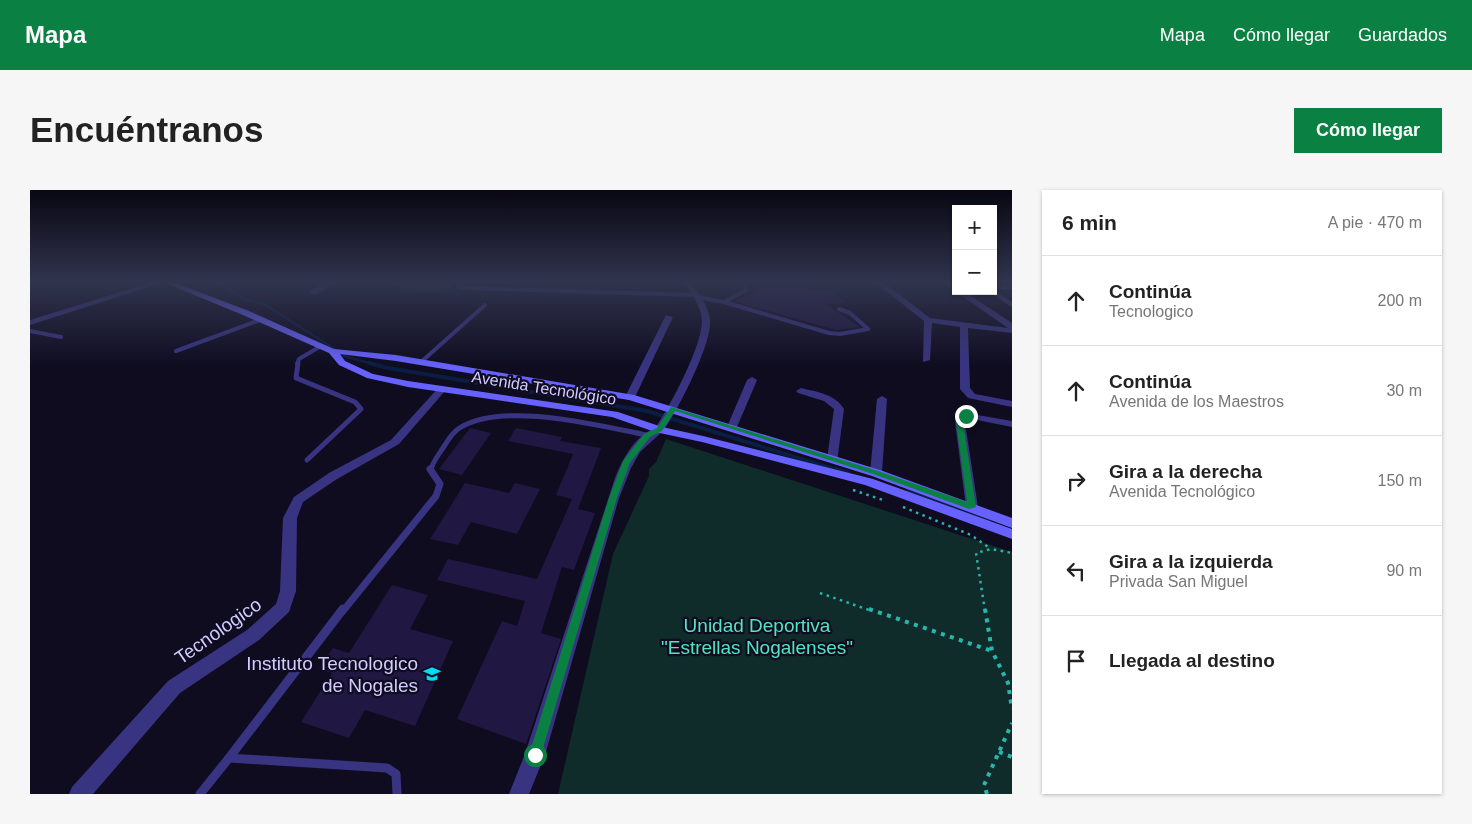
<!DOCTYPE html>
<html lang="es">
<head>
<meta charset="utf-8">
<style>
	:root { --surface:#fff; --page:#f6f6f6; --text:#222; --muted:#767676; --line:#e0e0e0; --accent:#0b8043 }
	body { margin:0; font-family:Arial,sans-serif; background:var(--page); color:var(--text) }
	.controls { position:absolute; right:15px; top:15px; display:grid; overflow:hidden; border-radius:0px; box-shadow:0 1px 4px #0004 }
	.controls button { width:45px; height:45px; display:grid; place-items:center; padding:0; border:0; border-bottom:1px solid var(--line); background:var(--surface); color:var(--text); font:25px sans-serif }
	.stop { position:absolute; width:15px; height:15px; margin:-11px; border:4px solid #0b8043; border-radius:50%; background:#fff }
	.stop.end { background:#0b8043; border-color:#fff; box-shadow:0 1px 5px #0008 }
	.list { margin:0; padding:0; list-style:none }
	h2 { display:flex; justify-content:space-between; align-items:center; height:65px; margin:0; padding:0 20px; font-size:21px }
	h2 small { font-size:16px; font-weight:400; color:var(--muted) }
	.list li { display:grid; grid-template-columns:32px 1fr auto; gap:15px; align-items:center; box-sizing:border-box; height:90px; padding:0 20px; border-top:1px solid var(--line) }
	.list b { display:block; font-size:19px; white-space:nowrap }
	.list p { margin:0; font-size:16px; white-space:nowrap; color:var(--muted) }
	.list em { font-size:16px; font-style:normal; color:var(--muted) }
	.icon { flex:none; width:28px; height:28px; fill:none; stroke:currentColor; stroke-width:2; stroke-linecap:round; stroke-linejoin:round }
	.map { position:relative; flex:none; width:982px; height:604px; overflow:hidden; border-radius:0px }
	header { display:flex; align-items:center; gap:30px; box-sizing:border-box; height:70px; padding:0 25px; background:var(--accent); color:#fff }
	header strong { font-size:24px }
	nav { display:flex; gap:28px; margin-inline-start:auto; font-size:18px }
	.intro { display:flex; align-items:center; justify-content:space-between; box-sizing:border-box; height:120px; padding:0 30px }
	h1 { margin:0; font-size:35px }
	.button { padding:12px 22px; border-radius:0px; background:var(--accent); color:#fff; font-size:18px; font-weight:700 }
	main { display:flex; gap:30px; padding:0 30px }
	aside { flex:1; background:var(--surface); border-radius:0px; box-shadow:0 1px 4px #0004 }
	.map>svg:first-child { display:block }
</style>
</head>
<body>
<header>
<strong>Mapa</strong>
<nav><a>Mapa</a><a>Cómo llegar</a><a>Guardados</a></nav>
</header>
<div class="intro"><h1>Encuéntranos</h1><a class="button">Cómo llegar</a></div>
<main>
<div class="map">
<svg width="982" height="604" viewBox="0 0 982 604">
	<rect width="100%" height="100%" fill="#0f0c20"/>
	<g fill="#0f2b2a">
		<path d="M356,92h66l-1,8c-22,3 -45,4 -65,-8z"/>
		<path d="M636,249l346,113v242h-454l55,-240 36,-78v-7l7,-7z"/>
	</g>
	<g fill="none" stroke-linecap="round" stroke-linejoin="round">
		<path stroke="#091e42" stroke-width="2.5" d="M187,92l27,17 20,5 83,53 26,7"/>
		<path stroke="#091e42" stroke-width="4" d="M339,173l19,5 259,43 193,60"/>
		<g stroke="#091e42" stroke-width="5">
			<path d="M806,279l12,4"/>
			<path d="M878,302l80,28"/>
		</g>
	</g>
	<g fill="#201742">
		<path d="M746,92h22l11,9h22l16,12 -21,1 34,23 -24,3 -102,-29z"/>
		<path d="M440,238l21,5 -29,42 -23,-6z"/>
		<path d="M486,238l46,9 -2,4 41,7 -23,61 17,4 -21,57 -12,-3 -21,66 20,6 -35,105 -69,-25 45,-98 15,5 8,-25 -88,-21 11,-21 89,20 35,-80 -16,-4 17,-41 -65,-13z"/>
		<path d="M435,293l44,10 6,-10 25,6 -23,45 -46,-12 -13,23 -28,-6z"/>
		<path d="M362,395l36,10 -18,34 43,12 -38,85 -50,-16 -16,28 -48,-16 31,-49 -13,-4 14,-21 16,5z"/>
	</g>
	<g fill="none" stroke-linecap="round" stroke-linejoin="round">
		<g stroke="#28b6ae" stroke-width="2.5" stroke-dasharray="2.5 4.5" stroke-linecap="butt">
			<path d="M823,300l30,10"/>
			<path d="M873,317l68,28 20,14"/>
			<path d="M790,403l52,18"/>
			<path d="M955,421l-9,-58 15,-4 21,4"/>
		</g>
		<g stroke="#28b6ae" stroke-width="4" stroke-dasharray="4 5.5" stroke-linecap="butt">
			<path d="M839,419l123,42"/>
			<path d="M955,419l7,42 16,32 4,26"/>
			<path d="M969,562l13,5"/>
			<path d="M957,604l-3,-9 28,-62"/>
		</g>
		<g stroke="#383482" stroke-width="4">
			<path d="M667,107l27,5 105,31 11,1 28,-5 -18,-16 -11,-4"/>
			<path d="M694,112l22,-12 -1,-8"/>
			<path d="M0,141l31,6"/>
			<path d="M146,161l84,-31"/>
			<path d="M391,172l64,-57"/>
			<path d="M267,174l2,-5 22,-13"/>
		</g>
		<g stroke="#383482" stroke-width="5">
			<path d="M268,173l-2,15 59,24 6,7 -54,51"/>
			<path d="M401,281c0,-7 8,-17 12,-23 5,-8 11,-18 20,-22 45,-24 135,0 184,9"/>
		</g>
		<path stroke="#383482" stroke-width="7" d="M313,421l93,-115 4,-12 -10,-15"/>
		<g stroke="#383482" stroke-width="9">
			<path d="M313,419l-114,149 158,10 9,6 1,20"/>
			<path d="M170,604l29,-36"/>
		</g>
		<g fill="#383482" fill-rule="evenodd">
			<path d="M122,92h12l-134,43v-5z"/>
			<path d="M295,92h9l-17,12h-6v-4z"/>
			<path d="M425,92h6v3l6,1 229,7 4,2 -4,2 -229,-7 -11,-2z"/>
			<path d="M845,92h8l47,36 78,10 -66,-46h8l6,5v4h7l49,32v10l-44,-5 2,60 5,6 37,7v6l-44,-9 -8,-9v-62l-28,-4 -2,37 -7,2 1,-41z"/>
			<rect x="963" y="95" width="19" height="4"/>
			<path d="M963,100l19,12v5l-25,-16z"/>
			<path d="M636,125l7,2 -38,80 -5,3 -4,-1 -1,-2z"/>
			<path d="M722,187l5,3 -20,47 -1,2h-8l-1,-2 20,-47z"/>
			<path d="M412,196l5,3 -2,2 -46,53 -62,35 -34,23 -6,16 -1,73 -7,21 -30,28 -79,53 -87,101h-24l3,-7 96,-106 79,-51 29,-26 4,-13 3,-73 11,-21 35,-24 62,-33 48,-53z"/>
			<path d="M771,198c16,4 34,6 43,21l-7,53 -4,1 -6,-4 7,-50 -10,-8 -26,-8 -2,-2z"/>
			<path d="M852,206l5,3 -5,74 -6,4 -6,-4 7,-74z"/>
			<path d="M936,223l46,8v6l-40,-8 -7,4 13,84 -6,4 -6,-4 -11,-85 7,-8z"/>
			<path d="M629,237l5,3 -24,22 -9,16 -12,30 -74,257 -16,39h-20l16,-40 90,-276c8,-20 21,-45 44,-51z"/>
		</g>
		<path fill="#383482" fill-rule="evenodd" d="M654,92h7c7,11 18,24 19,38 2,25 -33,91 -47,112l-4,1 -5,-3c15,-22 48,-83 48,-109 0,-14 -11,-28 -18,-39z"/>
		<path fill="#6762ff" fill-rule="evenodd" d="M133,92h10l76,29 85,38 62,6 238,40 246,75 132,48v10l-140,-52 -243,-76 -233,-39 -56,-7 5,7 28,13 35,7 210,31 44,15 41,9 170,43 139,50v10l-147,-54 -163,-43 -47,-10 -43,-15 -204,-30 -41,-9 -28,-13 -10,-12 -86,-38z"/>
	</g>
	<linearGradient id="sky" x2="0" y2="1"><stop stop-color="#080712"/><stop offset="0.52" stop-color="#31344e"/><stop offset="1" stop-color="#31344e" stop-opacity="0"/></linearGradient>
	<rect width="982" height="177" fill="url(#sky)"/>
	<path fill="#0b8043" d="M641,217l207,64 89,31 -11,-80 7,-7h5l-5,7 13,85 -7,2 -96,-35 -198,-63 -13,20 -12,6 -20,26 -13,35 -76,257 -2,5 -4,2 -5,-2 -1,-5 80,-257 14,-37 21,-27 13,-6z"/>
	<defs>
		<g id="university-bare" transform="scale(1.35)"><path d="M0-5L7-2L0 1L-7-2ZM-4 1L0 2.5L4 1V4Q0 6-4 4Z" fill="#00dcf6" stroke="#0f0c20" stroke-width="2.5" paint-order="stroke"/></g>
	</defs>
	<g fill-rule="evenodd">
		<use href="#university-bare" x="402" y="484"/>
	</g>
	<g text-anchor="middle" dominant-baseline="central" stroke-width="4.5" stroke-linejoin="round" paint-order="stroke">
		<g font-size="16" fill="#d1cbff" stroke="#0f0c20">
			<text transform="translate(514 198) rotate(9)">Avenida Tecnológico</text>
		</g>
		<g font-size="19" fill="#52e4c0" stroke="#0f0c20">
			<text x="727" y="435">Unidad Deportiva<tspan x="727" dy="22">"Estrellas Nogalenses"</tspan></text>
		</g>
		<g font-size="19" fill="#d1cbff" stroke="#0f0c20">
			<text transform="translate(188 441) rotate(-35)">Tecnologico</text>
		</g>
		<g font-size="19" fill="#d1cbff" stroke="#0f0c20" text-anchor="end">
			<text x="388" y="473">Instituto Tecnologico<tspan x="388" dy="22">de Nogales</tspan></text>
		</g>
	</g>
</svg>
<div class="controls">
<button>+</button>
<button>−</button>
</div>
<div class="stop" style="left:505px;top:565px"></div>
<div class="stop end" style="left:936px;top:226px"></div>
</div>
<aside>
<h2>6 min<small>A pie · 470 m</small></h2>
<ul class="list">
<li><svg class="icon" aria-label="ahead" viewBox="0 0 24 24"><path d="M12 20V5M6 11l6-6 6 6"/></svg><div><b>Continúa</b><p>Tecnologico</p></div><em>200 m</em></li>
<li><svg class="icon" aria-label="ahead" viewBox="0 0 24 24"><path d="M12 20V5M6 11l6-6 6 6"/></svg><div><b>Continúa</b><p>Avenida de los Maestros</p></div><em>30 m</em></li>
<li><svg class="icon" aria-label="right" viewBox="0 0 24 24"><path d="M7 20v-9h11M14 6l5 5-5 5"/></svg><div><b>Gira a la derecha</b><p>Avenida Tecnológico</p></div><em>150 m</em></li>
<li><svg class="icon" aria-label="left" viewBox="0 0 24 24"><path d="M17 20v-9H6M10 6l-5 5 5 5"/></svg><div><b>Gira a la izquierda</b><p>Privada San Miguel</p></div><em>90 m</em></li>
<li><svg class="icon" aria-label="arrive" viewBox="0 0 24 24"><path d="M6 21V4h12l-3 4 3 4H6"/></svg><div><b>Llegada al destino</b></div></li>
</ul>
</aside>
</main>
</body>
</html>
